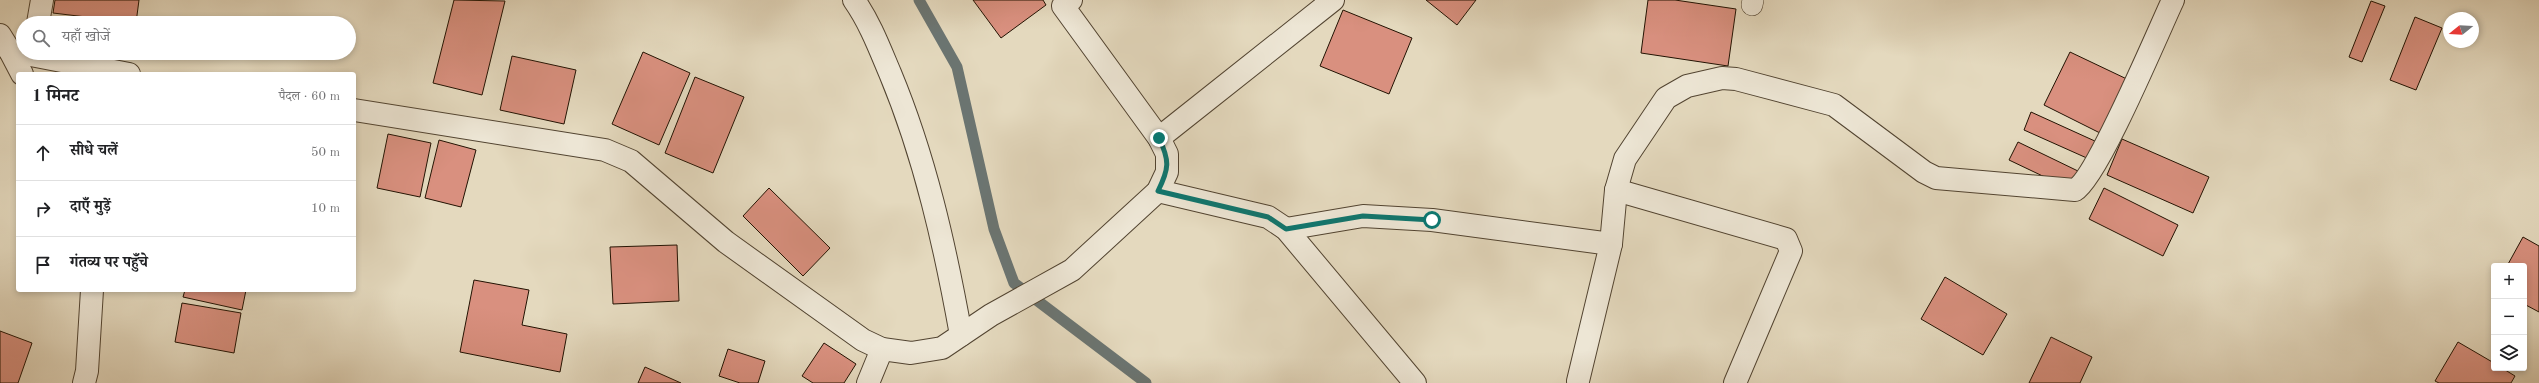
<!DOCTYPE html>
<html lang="hi">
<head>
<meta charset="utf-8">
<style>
	:root { --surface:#fff; --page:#f6f6f6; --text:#202124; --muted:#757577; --line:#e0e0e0 }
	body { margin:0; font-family:"Old Standard TT","Noto Serif Devanagari",serif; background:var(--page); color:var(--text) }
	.controls { position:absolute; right:12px; bottom:12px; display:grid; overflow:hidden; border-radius:4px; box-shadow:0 2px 6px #0003 }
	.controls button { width:36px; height:36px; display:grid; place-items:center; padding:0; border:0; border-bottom:1px solid var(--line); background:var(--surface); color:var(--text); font:20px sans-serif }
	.compass { position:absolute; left:2443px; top:12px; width:36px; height:36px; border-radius:50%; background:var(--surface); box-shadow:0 2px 6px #0003; rotate:252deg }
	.stop { position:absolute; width:12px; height:12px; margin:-9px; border:3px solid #0f766e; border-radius:50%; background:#fff }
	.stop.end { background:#0f766e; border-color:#fff; box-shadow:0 1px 4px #0008 }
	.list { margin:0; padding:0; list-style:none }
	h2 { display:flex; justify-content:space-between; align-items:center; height:52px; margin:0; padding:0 16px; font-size:17px }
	h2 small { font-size:13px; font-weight:400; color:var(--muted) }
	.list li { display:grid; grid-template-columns:26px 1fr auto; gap:12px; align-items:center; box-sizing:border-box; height:56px; padding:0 16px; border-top:1px solid var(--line) }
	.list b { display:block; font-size:15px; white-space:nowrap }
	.list em { font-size:13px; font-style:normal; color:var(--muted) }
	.icon { flex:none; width:22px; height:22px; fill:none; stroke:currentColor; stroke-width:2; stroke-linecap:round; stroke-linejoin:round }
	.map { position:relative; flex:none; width:2539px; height:383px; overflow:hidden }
	.search { position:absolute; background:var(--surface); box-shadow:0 2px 6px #0003; left:16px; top:16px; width:340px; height:44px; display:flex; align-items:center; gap:10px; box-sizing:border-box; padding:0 14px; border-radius:22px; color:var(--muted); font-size:15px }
	.panel { position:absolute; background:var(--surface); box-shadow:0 2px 6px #0003; left:16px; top:72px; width:340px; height:220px; border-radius:4px }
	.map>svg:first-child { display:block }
</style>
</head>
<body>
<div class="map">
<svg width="2539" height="383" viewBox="0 0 2539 383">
	<rect width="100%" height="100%" fill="#e4d9be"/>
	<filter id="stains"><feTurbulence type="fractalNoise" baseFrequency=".005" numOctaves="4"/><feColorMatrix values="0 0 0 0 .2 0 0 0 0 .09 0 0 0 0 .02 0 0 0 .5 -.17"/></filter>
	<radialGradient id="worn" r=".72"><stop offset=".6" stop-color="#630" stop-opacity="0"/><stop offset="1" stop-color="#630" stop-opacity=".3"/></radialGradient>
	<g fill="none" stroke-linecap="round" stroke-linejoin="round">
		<path stroke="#6b7572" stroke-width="11" d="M919,0l38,67 37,162 20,54 132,100"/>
	</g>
	<g fill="#d9907f" stroke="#221202">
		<path d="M55,0h84l-3,23 -83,-10z"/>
		<path d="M454,0l51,1 -23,94 -49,-12z"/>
		<path d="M973,0h70l3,5 -45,33z"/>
		<path d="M1426,0h50l-19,25z"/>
		<path d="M1648,0h27l61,9 -8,57 -87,-13z"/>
		<path d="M2371,1l14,5 -23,56 -13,-5z"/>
		<path d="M1343,10l69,28 -23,56 -69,-28z"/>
		<path d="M2415,17l27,11 -26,62 -26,-10z"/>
		<path d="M643,52l47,21 -31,72 -47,-21z"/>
		<path d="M2070,52l61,29 -27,54 -60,-30z"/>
		<path d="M512,56l64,14 -12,54 -64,-14z"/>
		<path d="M695,77l49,20 -31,76 -48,-20z"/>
		<path d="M2031,112l66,30 -8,17 -65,-29z"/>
		<path d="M388,134l43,9 -11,54 -43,-9z"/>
		<path d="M2122,139l87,38 -16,36 -86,-38z"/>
		<path d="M439,140l37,10 -15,57 -36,-9z"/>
		<path d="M2018,142l62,30 -8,18 -63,-30z"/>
		<path d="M769,188l61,60 -27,28 -60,-60z"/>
		<path d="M2104,188l74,37 -15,31 -74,-37z"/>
		<path d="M2523,237l16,9v66l-15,-8v-38h-17z"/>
		<path d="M677,245l2,56 -66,3 -3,-57z"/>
		<path d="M1945,277l62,37 -24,41 -62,-36z"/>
		<path d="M474,280l55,10 -7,35 45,9 -7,38 -100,-20z"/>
		<path d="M185,290h61l-4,20 -59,-13z"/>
		<path d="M182,303l59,10 -7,40 -59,-11z"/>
		<path d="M0,331l32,12 -14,40h-18z"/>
		<path d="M2051,337l41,20 -12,26h-51z"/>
		<path d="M2458,342l36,21v5h8l13,8 -4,7h-72l-4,-2z"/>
		<path d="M824,343l32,21 -12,19h-31l-11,-7z"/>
		<path d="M728,349l37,12 -7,22h-18l-21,-7z"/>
		<path d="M645,367l36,16h-43z"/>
	</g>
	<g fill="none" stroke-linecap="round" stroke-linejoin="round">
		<g stroke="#524431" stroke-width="22">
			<path id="service" d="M1752,5l1,-5"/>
		</g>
		<g stroke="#524431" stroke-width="24">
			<g id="minor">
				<path d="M854,0c16,23 25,47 36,73 35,84 55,173 71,262"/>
				<path d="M38,23l4,-23"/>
				<path d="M0,35l10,16 119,23"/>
				<path d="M10,51l12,23"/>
				<path d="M354,110l251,40 26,11 95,81 137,98 19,9 29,4 31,-5 49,-33 81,-45 86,-79 9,-19v-18l-8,-16 -96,-132 8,-6"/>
				<path d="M1159,138l174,-138"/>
				<path d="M1616,190l170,49 5,12 -56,132"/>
				<path d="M1158,191l110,26 18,12 129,154"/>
				<path d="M1286,229l77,-13 69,4 179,24 -33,137"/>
				<path d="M1611,244l5,-54 9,-31 41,-61 21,-12 35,-8 14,1 98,26 90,67 12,6 139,12c22,-12 83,-158 98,-190"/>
				<path d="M84,383l3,-12 5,-81"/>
				<path d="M868,383l14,-34"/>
			</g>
		</g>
		<use href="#service" stroke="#ede6d5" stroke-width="21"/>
		<use href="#minor" stroke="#ede6d5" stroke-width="22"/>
	</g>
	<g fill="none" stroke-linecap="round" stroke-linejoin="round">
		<path stroke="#0f766e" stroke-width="5" d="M1159,138c11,23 10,31 -1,53l110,26 18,12 77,-13 69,4"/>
	</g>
	<rect width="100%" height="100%" filter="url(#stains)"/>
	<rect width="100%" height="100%" fill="url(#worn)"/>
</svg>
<div class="controls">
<button>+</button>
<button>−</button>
<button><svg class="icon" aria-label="layers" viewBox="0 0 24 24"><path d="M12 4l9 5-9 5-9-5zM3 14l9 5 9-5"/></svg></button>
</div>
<svg class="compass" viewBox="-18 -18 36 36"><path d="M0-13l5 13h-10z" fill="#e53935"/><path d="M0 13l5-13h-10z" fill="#757577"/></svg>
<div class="stop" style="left:1432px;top:220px"></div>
<div class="stop end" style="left:1159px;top:138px"></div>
<div class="search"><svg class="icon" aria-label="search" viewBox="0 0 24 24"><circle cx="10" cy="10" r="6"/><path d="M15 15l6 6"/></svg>यहाँ खोजें</div>
<section class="panel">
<h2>1 मिनट<small>पैदल · 60 m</small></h2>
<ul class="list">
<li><svg class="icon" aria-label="ahead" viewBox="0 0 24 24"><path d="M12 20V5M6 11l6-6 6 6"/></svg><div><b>सीधे चलें</b></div><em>50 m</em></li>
<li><svg class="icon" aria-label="right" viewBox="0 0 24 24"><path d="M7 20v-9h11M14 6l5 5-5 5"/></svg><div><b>दाएँ मुड़ें</b></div><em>10 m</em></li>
<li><svg class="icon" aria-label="arrive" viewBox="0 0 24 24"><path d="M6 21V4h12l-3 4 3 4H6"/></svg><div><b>गंतव्य पर पहुँचे</b></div></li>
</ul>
</section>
</div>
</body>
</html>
